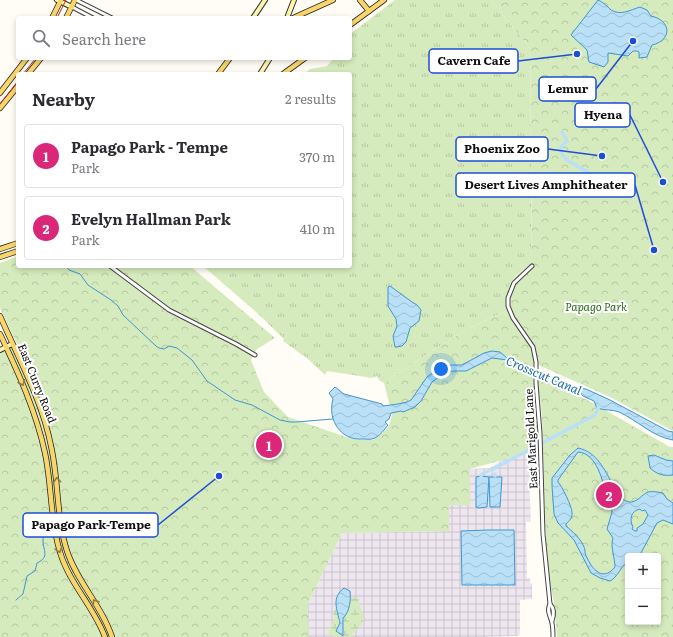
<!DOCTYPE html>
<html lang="en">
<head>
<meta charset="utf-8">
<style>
	:root { --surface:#fff; --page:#f7f7f7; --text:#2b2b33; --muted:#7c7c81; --line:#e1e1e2; --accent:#db2777 }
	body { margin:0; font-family:Literata,serif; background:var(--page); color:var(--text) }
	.controls { position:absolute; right:12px; bottom:12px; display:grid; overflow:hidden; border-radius:4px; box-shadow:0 2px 6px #0003 }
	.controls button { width:36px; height:36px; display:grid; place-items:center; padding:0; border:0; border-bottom:1px solid var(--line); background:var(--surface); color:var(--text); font:20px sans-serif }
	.you { position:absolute; left:441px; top:369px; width:14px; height:14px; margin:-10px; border:3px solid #fff; border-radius:50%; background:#1a73e8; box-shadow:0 0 0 6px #1a73e833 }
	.badge { display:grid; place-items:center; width:26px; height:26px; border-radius:50%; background:var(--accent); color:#fff; font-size:13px; font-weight:700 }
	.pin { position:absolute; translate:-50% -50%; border:2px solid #fff; box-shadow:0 1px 4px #0006 }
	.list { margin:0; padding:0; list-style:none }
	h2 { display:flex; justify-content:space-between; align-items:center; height:52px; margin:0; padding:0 16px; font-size:17px }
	h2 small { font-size:13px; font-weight:400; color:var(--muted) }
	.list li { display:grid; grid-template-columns:26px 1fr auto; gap:12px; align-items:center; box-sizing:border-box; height:64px; margin:0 8px 8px; padding:0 8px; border:1px solid var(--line); border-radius:4px }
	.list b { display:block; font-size:15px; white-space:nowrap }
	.list p { margin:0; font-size:13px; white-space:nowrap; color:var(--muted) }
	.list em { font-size:13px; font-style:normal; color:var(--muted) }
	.icon { flex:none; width:22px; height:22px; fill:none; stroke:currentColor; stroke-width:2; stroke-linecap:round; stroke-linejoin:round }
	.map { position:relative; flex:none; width:673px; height:637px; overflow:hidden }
	.search { position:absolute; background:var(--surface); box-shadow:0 2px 6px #0003; left:16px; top:16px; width:336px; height:44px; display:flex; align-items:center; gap:10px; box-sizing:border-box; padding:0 14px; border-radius:4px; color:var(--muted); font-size:15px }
	.panel { position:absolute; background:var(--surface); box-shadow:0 2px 6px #0003; left:16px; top:72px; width:336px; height:196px; border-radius:4px }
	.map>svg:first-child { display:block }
</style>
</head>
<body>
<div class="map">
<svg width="673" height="637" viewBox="0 0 673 637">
	<defs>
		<pattern id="industrial-grid" width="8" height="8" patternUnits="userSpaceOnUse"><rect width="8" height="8" fill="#eee6ef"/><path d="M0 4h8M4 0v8" fill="none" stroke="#cbc4cc"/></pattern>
		<pattern id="grass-tufts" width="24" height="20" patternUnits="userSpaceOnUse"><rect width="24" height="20" fill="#d5ebbd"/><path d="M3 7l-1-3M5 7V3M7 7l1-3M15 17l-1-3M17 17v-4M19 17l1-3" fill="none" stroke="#b6c8a1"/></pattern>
		<pattern id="wetland-marsh" width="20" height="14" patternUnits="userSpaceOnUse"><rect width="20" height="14" fill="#d5ebbd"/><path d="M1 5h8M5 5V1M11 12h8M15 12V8" fill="none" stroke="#b6c8a1"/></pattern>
		<pattern id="park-crowns" width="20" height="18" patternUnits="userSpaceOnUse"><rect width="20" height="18" fill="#d5ebbd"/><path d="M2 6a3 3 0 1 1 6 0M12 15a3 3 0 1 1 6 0" fill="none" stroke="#b6c8a1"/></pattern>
		<pattern id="water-waves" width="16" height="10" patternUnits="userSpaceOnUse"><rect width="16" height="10" fill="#b9e0f7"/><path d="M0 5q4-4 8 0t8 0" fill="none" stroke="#9ebfd3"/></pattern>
	</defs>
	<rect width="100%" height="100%" fill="#fffdf5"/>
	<path fill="url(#industrial-grid)" d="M532,446l1,6h2v12l-3,1v12h-3l2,45h-5l1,56h3v4l2,3v14l-12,1v34l-2,2 -36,1h-174v-33l34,-71 107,-2v-26l21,-1v-35l20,-1 16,-11 2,2z"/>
	<path fill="url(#grass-tufts)" d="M395,0h96l39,48 2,216c-5,4 -14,8 -18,14 -7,8 -11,23 -7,33 -45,17 -83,46 -123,72l-5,-3 -2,-4 -5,2 -45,-7 -2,4 -17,-16 -25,-18 1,-2 -29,-28 -52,-45h147v-192h-46l6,-5 17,-3 7,-8h16v-24z"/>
	<path fill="url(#wetland-marsh)" d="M351,597l7,1 6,21 -3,6 -11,12 -18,-1 -3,-1c0,-8 1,-10 6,-15l-2,-8 3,-4 8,24 -1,-14z"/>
	<g fill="url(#park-crowns)" fill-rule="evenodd">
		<path d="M491,0h182v431l-63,-34 -76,-34 -1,13 6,74 -69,19v36h-21v26l-107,2 -34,71 1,33h-309v-284l17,-9 -17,-36v-45l18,-7v10h172l85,72 -18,11 -6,11 13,32 24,25 58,20 13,3h14l8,-5 8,-9 3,-11 -8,-32c40,-26 78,-55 123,-72 -4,-10 -1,-25 7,-33 5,-6 12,-10 18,-14l-2,-216z"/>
		<path d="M537,375l54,27 79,45h3v190h-116l-3,-35 -5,-22 -3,-36 -4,-129zM628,556h30v66h-30z"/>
	</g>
	<g fill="url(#water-waves)" stroke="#3f96cf" fill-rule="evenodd">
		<path d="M598,0c5,2 9,6 13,10 10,6 19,0 29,-3l7,3 4,6c20,4 22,24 1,29l-5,12 -8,1v-6l-2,-1h-4l-5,5 -20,-3v9l-4,5 -15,-5 -2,-12 -16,-15z"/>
		<path d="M390,286l22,16 5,3 4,5 -2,11 -9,7 -4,14 -4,4 -5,1h-2l-2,-11 4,-10 -1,-7 -8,-13v-19z"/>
		<path d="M492,351l8,1 7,6 71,30 8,1 24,11 58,31 5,1v8c-20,-3 -36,-20 -54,-28 -7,-3 -14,-1 -22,-4l-3,-7 -11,-5 -5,-5 -70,-31 -16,-2 -26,13h-13l-10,3 -11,8 -11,19 -6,6 -12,5 -2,-1 -10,2 -2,6 -4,3 3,3c-4,5 -7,10 -13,13 -4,2 -8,1 -12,1 -22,2 -36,-19 -30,-40l-4,-6 6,-6 9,7 38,10 1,2 15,-2 9,-2 4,-2 16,-23 12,-9 10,-3h13l22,-12z"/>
		<path d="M578,448c19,4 26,21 35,37 1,2 2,7 3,9 3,3 9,7 13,8 8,1 12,-7 19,-10 4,-1 10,0 15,1l4,6 6,4v21l-10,-4 -6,3 -16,30 -4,3h-9v6c-8,5 -10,15 -18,19l-10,-3 -9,-5 -17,-33 -16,-17 -4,-9 -2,-28v-8l18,-23zM578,452c19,1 26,31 28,46l1,4 4,4 1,6 -5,17 6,9c-3,7 2,21 2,29 -14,17 -25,-1 -30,-14 0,-2 0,-4 -1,-6 -3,-8 -12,-16 -18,-21v-2c3,-3 7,-6 6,-12 0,-5 -10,-26 -14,-30v-2zM640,509l2,2 3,-1 3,5 -5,9 -6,4v3h-2l-3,-2 1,-2c-4,-8 -2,-16 7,-18z"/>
		<path d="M654,455l12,5 7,1v14c-10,1 -15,0 -23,-7l-2,-12z"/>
		<path d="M481,476l8,1 -2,30 -9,1 -2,-1v-30z"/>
		<path d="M489,477h13l-2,30h-10z"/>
		<path d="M488,530h26l1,55h-53l-1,-54z"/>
		<path d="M344,588l6,3c1,8 0,21 -7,27v18l-7,-5 4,-8c-3,-14 -9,-25 4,-35z"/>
	</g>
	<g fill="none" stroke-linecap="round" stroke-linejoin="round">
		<g stroke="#3f96cf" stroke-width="1">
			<path d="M66,266l3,4 11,4 8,11 23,15 7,6 5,9 33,31 3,2 5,1 5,-3 8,2 15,12 15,21 28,19 17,5 28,15 10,2h6l37,-3"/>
			<path d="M16,600l7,-6 4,-18 8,-5 2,-8c13,-6 6,-12 6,-23 0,-6 2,-13 3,-20"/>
		</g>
		<g stroke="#b9e0f7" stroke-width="3.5">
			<path d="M562,132l5,9 -6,6 1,7 5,6 24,14"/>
			<path d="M600,178l9,3"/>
			<path d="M491,470l104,-55 4,-9"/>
			<path d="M495,474v2"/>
			<path d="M481,476v-1l7,-4"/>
		</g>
		<g stroke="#444" stroke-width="5">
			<g id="street">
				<path d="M76,0l36,18"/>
				<path d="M72,7l21,11"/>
				<path d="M110,266l59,44 67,34 19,11"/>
				<path d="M532,266l-18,17 -6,15v8l5,12 20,29 3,15v21l4,50 3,101 7,70c-4,7 1,13 2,19 1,5 1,9 1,14"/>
				<path d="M550,604c5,5 4,11 2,17"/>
			</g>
		</g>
		<g stroke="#333" stroke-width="6">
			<g id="secondary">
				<path d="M57,0l15,7"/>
				<path d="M253,18l12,-18"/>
				<path d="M287,18l7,-18"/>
				<path d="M260,74l10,-16"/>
				<path d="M0,350l12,-6"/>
			</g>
		</g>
		<g stroke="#222" stroke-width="6">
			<g id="primary">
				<path d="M360,0l9,11"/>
				<path d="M52,18l9,-18"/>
				<path d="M66,18l9,-18"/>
				<path d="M293,18l40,-18"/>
				<path d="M350,25l34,-25"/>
				<path d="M28,74l13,-16"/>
				<path d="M218,74l12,-16"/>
				<path d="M283,74l22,-16"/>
				<path d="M0,93l27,-35"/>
				<path d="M0,108l18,-22"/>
				<path d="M0,249l18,-6"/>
				<path d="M0,257l18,-6"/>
				<path d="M0,316c18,41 43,87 51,130 8,35 5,71 16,105 10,31 35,55 45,86"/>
				<path d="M0,334c18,38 36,77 45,119 7,32 5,68 15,99 9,31 34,55 45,85"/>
			</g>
		</g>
		<use href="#street" stroke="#fff" stroke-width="3"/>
		<use href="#secondary" stroke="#fff6b0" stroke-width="4"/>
		<use href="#primary" stroke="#f9d66b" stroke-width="4.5"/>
		<g stroke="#c4262e" stroke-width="1">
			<path d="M57,18l9,-18"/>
			<path d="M23,74l13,-16"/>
			<path d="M0,104l18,-23"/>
		</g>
	</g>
	<defs><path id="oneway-chevron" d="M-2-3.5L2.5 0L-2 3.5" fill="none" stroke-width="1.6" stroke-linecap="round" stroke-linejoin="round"/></defs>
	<g stroke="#917d42">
		<use href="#oneway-chevron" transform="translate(22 383) rotate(67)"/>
		<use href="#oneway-chevron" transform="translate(57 480) rotate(-95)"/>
		<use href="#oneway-chevron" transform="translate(59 550) rotate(74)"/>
		<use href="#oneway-chevron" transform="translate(95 602) rotate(-123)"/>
	</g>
	<g text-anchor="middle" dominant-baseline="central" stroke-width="4" stroke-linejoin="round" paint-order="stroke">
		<g font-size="11" font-style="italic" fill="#2f6b1f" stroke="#fff">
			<text x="596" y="306">Papago Park</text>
		</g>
		<g font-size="11" fill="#111" stroke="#fff">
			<text transform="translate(38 383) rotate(68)">East Curry Road</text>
			<text transform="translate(530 439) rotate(-93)">East Marigold Lane</text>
		</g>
		<g font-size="12" font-style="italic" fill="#1768a6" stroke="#fff">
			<text transform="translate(544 375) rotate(23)">Crosscut Canal</text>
		</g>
	</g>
	<path fill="none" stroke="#1d4ed8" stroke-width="1.5" d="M577 54L518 61M633 41L596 89M663 182L630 115M602 156L548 149M654 250L635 185M219 476L158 525"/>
	<g fill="#1d4ed8" stroke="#fff" stroke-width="1.5">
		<circle cx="577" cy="54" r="4"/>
		<circle cx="633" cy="41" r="4"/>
		<circle cx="663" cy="182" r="4"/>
		<circle cx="602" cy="156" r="4"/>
		<circle cx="654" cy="250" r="4"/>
		<circle cx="219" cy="476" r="4"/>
	</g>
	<g fill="#fff" stroke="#1d4ed8" stroke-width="1.5">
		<rect x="429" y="49" width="89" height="24" rx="4"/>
		<rect x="539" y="77" width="57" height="24" rx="4"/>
		<rect x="575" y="103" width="55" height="24" rx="4"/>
		<rect x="456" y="137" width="92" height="24" rx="4"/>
		<rect x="456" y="173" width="179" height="24" rx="4"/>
		<rect x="23" y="513" width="135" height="24" rx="4"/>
	</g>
	<g font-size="12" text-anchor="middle" font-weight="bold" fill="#111">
		<text x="474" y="65">Cavern Cafe</text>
		<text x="568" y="93">Lemur</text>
		<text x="603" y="119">Hyena</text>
		<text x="502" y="153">Phoenix Zoo</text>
		<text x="546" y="189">Desert Lives Amphitheater</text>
		<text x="91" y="529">Papago Park-Tempe</text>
	</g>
</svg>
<div class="controls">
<button>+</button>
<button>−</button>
</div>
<div class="you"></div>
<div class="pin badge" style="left:269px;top:445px">1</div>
<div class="pin badge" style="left:609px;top:495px">2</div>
<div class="search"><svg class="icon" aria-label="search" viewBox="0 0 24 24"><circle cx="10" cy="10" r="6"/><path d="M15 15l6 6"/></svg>Search here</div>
<section class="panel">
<h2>Nearby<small>2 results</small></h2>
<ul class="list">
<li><span class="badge">1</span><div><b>Papago Park - Tempe</b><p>Park</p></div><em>370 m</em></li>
<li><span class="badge">2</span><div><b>Evelyn Hallman Park</b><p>Park</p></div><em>410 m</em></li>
</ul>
</section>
</div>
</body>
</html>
